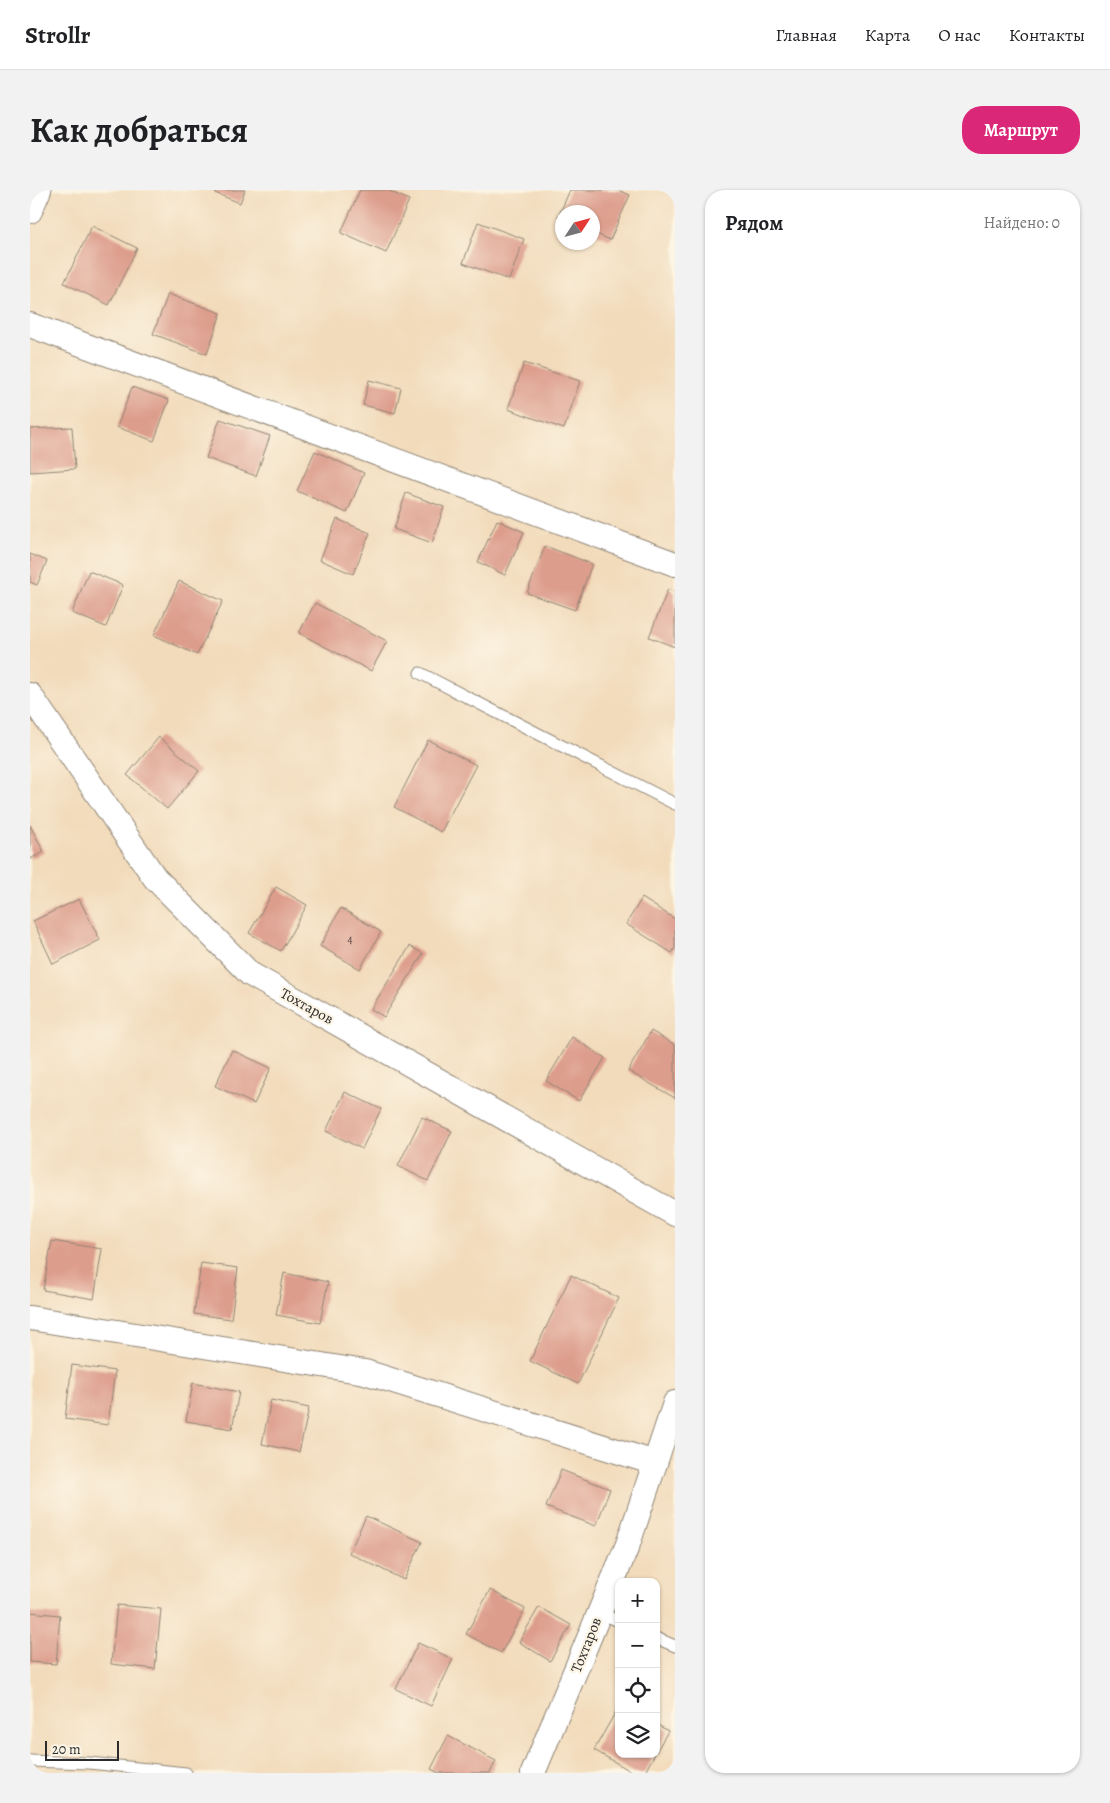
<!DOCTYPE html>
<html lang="ru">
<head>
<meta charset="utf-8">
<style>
	:root { --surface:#fff; --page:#f2f2f2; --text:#202124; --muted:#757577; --line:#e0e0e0; --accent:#db2777 }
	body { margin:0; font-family:Alegreya,serif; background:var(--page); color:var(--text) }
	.controls { position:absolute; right:15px; bottom:15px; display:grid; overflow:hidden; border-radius:10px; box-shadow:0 1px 4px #0004 }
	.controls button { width:45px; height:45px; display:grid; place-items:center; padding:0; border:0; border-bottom:1px solid var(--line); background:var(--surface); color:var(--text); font:25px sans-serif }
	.compass { position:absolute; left:525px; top:15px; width:45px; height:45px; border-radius:50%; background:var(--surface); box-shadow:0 1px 4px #0004; rotate:54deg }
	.scale { position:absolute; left:15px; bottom:12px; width:74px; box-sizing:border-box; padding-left:5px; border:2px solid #2b2b2b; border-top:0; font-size:14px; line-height:18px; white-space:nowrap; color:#2b2b2b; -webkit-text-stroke:4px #fcf5e5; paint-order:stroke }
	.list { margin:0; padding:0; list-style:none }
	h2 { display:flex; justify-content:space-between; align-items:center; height:65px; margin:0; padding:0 20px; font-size:21px }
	h2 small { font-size:16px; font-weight:400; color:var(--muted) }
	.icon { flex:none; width:28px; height:28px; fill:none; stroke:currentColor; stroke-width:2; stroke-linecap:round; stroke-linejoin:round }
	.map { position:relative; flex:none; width:645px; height:1583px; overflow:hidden; border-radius:20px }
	header { display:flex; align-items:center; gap:30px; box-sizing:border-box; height:70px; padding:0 25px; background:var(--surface); border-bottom:1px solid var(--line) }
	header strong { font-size:24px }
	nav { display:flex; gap:28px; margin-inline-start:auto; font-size:18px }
	.intro { display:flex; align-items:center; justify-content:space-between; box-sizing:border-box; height:120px; padding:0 30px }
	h1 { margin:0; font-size:35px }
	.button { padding:12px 22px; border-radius:20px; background:var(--accent); color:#fff; font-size:18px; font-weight:700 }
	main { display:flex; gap:30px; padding:0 30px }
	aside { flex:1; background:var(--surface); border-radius:20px; box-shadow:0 1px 4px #0004 }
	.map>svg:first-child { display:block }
</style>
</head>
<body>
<header>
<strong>Strollr</strong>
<nav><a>Главная</a><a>Карта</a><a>О нас</a><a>Контакты</a></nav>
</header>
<div class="intro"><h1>Как добраться</h1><a class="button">Маршрут</a></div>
<main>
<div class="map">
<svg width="645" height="1583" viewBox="0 0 645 1583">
	<rect width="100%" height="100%" fill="#fcf5e5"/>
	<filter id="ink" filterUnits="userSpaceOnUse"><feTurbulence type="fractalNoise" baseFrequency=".02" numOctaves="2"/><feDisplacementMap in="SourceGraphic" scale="10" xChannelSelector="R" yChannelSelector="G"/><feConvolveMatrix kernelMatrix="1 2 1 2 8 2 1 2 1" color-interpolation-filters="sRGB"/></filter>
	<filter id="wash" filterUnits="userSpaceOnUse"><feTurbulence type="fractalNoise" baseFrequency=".0096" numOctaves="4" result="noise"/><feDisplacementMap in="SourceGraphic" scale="20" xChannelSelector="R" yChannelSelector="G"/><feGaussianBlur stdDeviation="1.12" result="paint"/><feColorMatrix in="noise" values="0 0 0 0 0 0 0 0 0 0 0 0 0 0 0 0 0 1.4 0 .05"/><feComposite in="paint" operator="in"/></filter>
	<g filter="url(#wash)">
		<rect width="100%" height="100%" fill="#f2dbbb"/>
		<g id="blocks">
			<g fill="#dd9d8c">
				<path d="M186,0h29l-5,13 -25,-10z"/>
				<path d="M330,0h27l22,10 -23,53 -45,-20z"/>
				<path d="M540,0h48l12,5 -20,45 -18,-8v-20h-30v7l-4,-2z"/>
				<path d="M448,32l46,17 -15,41 -46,-17z"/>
				<path d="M62,36l45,22 -28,57 -45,-22z"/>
				<path d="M138,104l53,19 -14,41 -54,-20z"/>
				<path d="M494,173l56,18 -16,48 -56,-20z"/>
				<path d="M339,190l32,8 -6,25 -32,-8z"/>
				<path d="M102,197l37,13 -15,41 -37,-14z"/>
				<path d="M190,229l50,17 -14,40 -50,-18z"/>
				<path d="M42,237l3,42 -45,3v-43z"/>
				<path d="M285,261l49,22 -17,40 -50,-22z"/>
				<path d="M376,303l38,14 -12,36 -38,-14z"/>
				<path d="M307,329l33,14 -17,41 -33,-14z"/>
				<path d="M467,330l27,12 -19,43 -27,-13z"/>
				<path d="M515,356l47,18 -17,46 -48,-17z"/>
				<path d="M0,364l17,7 -10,24 -7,-3z"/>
				<path d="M59,381l34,14 -17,42 -34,-14z"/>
				<path d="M149,391l44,20 -26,54 -43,-20z"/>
				<path d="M638,399l7,3v55l-26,-10z"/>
				<path d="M285,413l72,38 -16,30 -72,-38z"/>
				<path d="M129,547l40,34 -32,38 -40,-34z"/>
				<path d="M398,550l48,25 -35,67 -47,-25z"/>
				<path d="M0,635l14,27 -14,7z"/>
				<path d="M246,697l31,18 -26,46 -32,-18z"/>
				<path d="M612,708l33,21v29l-3,5 -46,-29z"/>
				<path d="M49,709l21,41 -47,24 -20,-43z"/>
				<path d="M311,718l40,24 -21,37 -40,-23z"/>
				<path d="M380,756l13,8 -39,63 -13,-8z"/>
				<path d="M621,841l24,14v53l-47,-27z"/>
				<path d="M542,847l33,21 -26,43 -33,-20z"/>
				<path d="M202,860l39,18 -17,36 -39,-18z"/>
				<path d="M315,902l36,17 -19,40 -36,-18z"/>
				<path d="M392,927l30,14 -24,50 -30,-15z"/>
				<path d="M22,1051l50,8 -8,50 -51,-9z"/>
				<path d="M171,1073l37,5 -7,51 -37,-5z"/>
				<path d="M254,1083l44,9 -8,41 -44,-8z"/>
				<path d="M541,1085l48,23 -41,86 -48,-23z"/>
				<path d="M42,1175l43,6 -7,54 -43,-6z"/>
				<path d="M163,1193l46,9 -7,37 -46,-8z"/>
				<path d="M241,1210l38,8 -10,44 -37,-8z"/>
				<path d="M531,1280l49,19 -14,37 -50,-19z"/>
				<path d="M336,1326l56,26 -18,38 -55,-27z"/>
				<path d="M460,1400l35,19 -24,44 -35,-19z"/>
				<path d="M87,1415l44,4 -6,60 -44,-5z"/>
				<path d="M509,1417l32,18 -21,36 -31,-19z"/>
				<path d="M0,1422l30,3 -4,49 -26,-2z"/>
				<path d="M388,1453l35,16 -22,47 -35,-17z"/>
				<path d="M589,1516v48h36l-11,19h-10l-40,-23z"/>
				<path d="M626,1534l12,7 -12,21z"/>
				<path d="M418,1546l48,25 -6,12h-51l-8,-4z"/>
			</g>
		</g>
	</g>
	<g filter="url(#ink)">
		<use href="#blocks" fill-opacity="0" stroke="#8e8373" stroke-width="1"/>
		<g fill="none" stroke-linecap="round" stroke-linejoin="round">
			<g stroke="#8e8373" stroke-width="13">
				<g id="lane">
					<path d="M390,483l255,131"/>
					<path d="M569,1423l20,8"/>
					<path d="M626,1448l19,8"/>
					<path d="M0,1571l59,2 97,10"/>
				</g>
			</g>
			<g stroke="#8e8373" stroke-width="26">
				<g id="street">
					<path d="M0,21l9,-21"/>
					<path d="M0,135l645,239"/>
					<path d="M0,505l125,183 95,96 425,240"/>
					<path d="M0,1128l335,54 290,91"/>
					<path d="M503,1583l95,-229 47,-141"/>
				</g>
			</g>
			<use href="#lane" stroke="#fff" stroke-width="11"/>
			<use href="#street" stroke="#fff" stroke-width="24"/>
		</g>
	</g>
	<g text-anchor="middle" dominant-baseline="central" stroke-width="4.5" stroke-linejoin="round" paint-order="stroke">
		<g font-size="12" fill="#584843">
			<text x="320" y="749">4</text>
		</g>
		<g font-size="15" fill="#2b2b2b" stroke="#fcf5e5">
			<text transform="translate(277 816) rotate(29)">Тохтаров</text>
			<text transform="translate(556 1455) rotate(-68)">Тохтаров</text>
		</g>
	</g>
</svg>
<div class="controls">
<button>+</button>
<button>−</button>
<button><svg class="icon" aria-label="locate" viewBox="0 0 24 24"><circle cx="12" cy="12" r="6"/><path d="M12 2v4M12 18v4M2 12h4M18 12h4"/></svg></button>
<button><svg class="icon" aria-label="layers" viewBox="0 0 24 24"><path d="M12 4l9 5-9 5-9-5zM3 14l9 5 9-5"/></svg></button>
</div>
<svg class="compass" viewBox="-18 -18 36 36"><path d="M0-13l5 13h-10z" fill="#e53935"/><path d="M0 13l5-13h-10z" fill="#757577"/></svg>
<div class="scale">20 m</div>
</div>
<aside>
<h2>Рядом<small>Найдено: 0</small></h2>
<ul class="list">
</ul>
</aside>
</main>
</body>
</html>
